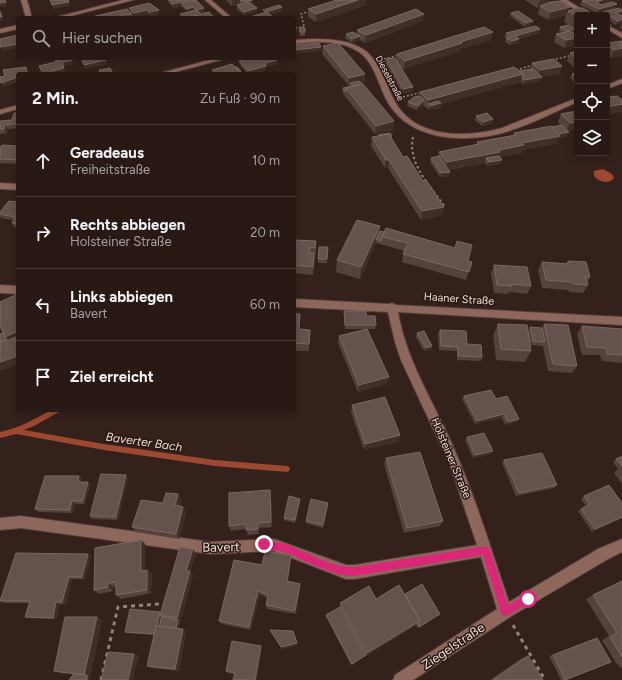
<!DOCTYPE html>
<html lang="de">
<head>
<meta charset="utf-8">
<style>
	:root { --surface:#281914; --page:#30221d; --text:#f1f3f6; --muted:#a5a0a0; --line:#443834 }
	body { margin:0; font-family:Figtree,sans-serif; background:var(--page); color:var(--text) }
	.controls { position:absolute; right:12px; top:12px; display:grid; overflow:hidden; border-radius:4px; box-shadow:0 2px 10px #0003 }
	.controls button { width:36px; height:36px; display:grid; place-items:center; padding:0; border:0; border-bottom:1px solid var(--line); background:var(--surface); color:var(--text); font:20px sans-serif }
	.stop { position:absolute; width:12px; height:12px; margin:-9px; border:3px solid #db2777; border-radius:50%; background:#fff }
	.stop.end { background:#db2777; border-color:#fff; box-shadow:0 1px 4px #0008 }
	.list { margin:0; padding:0; list-style:none }
	h2 { display:flex; justify-content:space-between; align-items:center; height:52px; margin:0; padding:0 16px; font-size:17px }
	h2 small { font-size:13px; font-weight:400; color:var(--muted) }
	.list li { display:grid; grid-template-columns:26px 1fr auto; gap:12px; align-items:center; box-sizing:border-box; height:72px; padding:0 16px; border-top:1px solid var(--line) }
	.list b { display:block; font-size:15px; white-space:nowrap }
	.list p { margin:0; font-size:13px; white-space:nowrap; color:var(--muted) }
	.list em { font-size:13px; font-style:normal; color:var(--muted) }
	.icon { flex:none; width:22px; height:22px; fill:none; stroke:currentColor; stroke-width:2; stroke-linecap:round; stroke-linejoin:round }
	.map { position:relative; flex:none; width:622px; height:680px; overflow:hidden }
	.search { position:absolute; background:var(--surface); box-shadow:0 2px 10px #0003; left:16px; top:16px; width:280px; height:44px; display:flex; align-items:center; gap:10px; box-sizing:border-box; padding:0 14px; border-radius:4px; color:var(--muted); font-size:15px }
	.panel { position:absolute; background:var(--surface); box-shadow:0 2px 10px #0003; left:16px; top:72px; width:280px; height:340px; border-radius:4px }
	.map>svg:first-child { display:block }
</style>
</head>
<body>
<div class="map">
<svg width="622" height="680" viewBox="0 0 622 680">
	<rect width="100%" height="100%" fill="#35211b"/>
	<path fill="#9d4830" d="M603,169l9,5 2,4c-5,7 -15,4 -20,-2v-5z"/>
	<g fill="none" stroke-linecap="round" stroke-linejoin="round">
		<path fill="#9d4830" fill-rule="evenodd" d="M51,410h9l-1,2 -25,14 -10,4 80,14 111,16 72,6 2,1 1,2 -1,2 -2,1 -72,-6 -111,-16 -88,-16 -16,4v-6c19,-4 35,-13 51,-22z"/>
		<g stroke="#523f39" stroke-width="2">
			<g id="minor">
				<path d="M21,0h6l5,18h-6z"/>
				<path d="M123,0h10l-70,18h-10z"/>
				<path d="M205,0h6l21,18h-6z"/>
				<path d="M560,0h7l24,15h-7z"/>
				<path d="M18,25v4l-18,4v-4z"/>
				<path d="M607,25l15,8v5l-15,-9z"/>
				<path d="M312,39c18,0 40,1 55,13 13,12 19,33 27,48 20,39 71,38 108,28l75,-30v4c-27,12 -59,29 -88,34 -38,6 -83,1 -103,-37 -7,-14 -11,-32 -22,-43 -18,-17 -48,-15 -70,-12v-4z"/>
				<path d="M217,58h11l-60,16h-11z"/>
				<path d="M622,79v4l-15,6v-4z"/>
				<path d="M18,105v4l-18,5v-4z"/>
				<path d="M0,183l18,1v6l-18,-1z"/>
				<path d="M0,285l18,1v8l-18,-1z"/>
				<path d="M294,299l95,5 3,-1 4,2 226,12v8l-224,-13c8,48 35,89 54,132 23,52 39,105 57,158l89,-53 24,-10v13l-14,7 -98,58 -97,63h-20l2,-5 102,-66 -16,-52 -126,22h-9l-72,-28 -63,3 -190,-26 -21,2v-12l21,-2 190,26 63,-3 72,26h9l122,-20 -27,-80 -49,-105 -6,-18 -7,-30 -94,-5z"/>
			</g>
		</g>
		<g stroke="#91807b" stroke-width="1.5" stroke-dasharray="2 2" stroke-linecap="butt">
			<path d="M305,30l-4,-16 9,-3"/>
			<path d="M384,59l15,-4"/>
			<path d="M552,60l25,-6"/>
			<path d="M516,70l18,-5"/>
			<path d="M403,97l20,-5"/>
		</g>
		<path stroke="#91807b" stroke-width="2" stroke-dasharray="2.5 2.5" stroke-linecap="butt" d="M413,137c-6,26 18,50 32,70"/>
		<g stroke="#91807b" stroke-width="3" stroke-dasharray="4 4" stroke-linecap="butt">
			<path d="M513,625l32,55"/>
			<path d="M101,680l17,-73 41,-3"/>
		</g>
		<use href="#minor" fill="#8e675c" fill-rule="evenodd"/>
	</g>
	<g fill="#56423c">
		<path d="M168,0h28l8,8v3l-4,2 1,1 14,4h-34l-1,-4 8,-2 -7,-6 -7,2 -6,-6z"/>
		<path d="M226,0h27v4h-2l6,4v4l-13,3 -7,-6v-4l4,-1h-1l-8,2z"/>
		<path d="M337,0h29v5l-50,17 -8,-5v-8z"/>
		<path d="M525,0h24v3l20,7 8,5v14h-2l-2,3 3,2 1,-2v13l-13,3 -10,-6 2,-8 6,-1 -3,-2 1,-4 14,1 -10,-6 2,-7 -18,5 -10,-6 2,-7 -3,1z"/>
		<path d="M582,1l29,1 -11,2 15,4 -18,5 -17,-8z"/>
		<path d="M129,8l30,2v4l-8,2 -3,-2 -13,3 -5,-6z"/>
		<path d="M603,12l19,3h-2l1,1 -5,9 -9,-6v-4h-5z"/>
		<path d="M511,13l21,12 -7,2 -15,-11z"/>
		<path d="M132,14l1,4h-42z"/>
		<path d="M423,21l-58,22 -5,-3 -8,3 -7,-5 1,-4h11v-4z"/>
		<path d="M622,23v6l-2,-1z"/>
		<path d="M299,27l6,5v4h-5l-1,-5z"/>
		<path d="M540,29l-1,4 -20,6 -1,4 -8,2 -5,-3 1,-4 -2,-1 2,-4z"/>
		<path d="M491,40l-31,9v2l-56,18 -4,-3 13,21 -1,5 -10,1 -17,-30 1,-4h10l1,-5z"/>
		<path d="M622,41v15l-11,2 -4,-3v-12z"/>
		<path d="M323,46l42,28v8l-4,1 33,38 -1,9 -18,4 -33,-42 1,-4 7,-2h-1l-27,-32z"/>
		<path d="M577,51v16l-2,1 -8,-7 3,-8z"/>
		<path d="M277,60v4l-11,3v3l-13,4h-5l-8,-9 -1,-4z"/>
		<path d="M532,63l30,3 -3,8 -17,3 -2,4 -17,3 -2,-2 -80,22 -1,4 -11,2 -6,-5 -6,5 -10,-4 1,-4 11,-6 1,-4 110,-23z"/>
		<path d="M577,73v11h-1l-6,-6 2,-4z"/>
		<path d="M577,111v18l-9,2 -1,5 -8,2 -3,6 -34,6 -1,3 -21,4v7l-13,2 -2,-3 -37,7 2,2 -1,4 -9,1 -10,-15 1,-4 7,-2 1,-4 37,-7 1,-3 36,-6 1,-3 47,-7 -3,-4 3,-8z"/>
		<path d="M18,113v15l-10,1 -1,4 -7,1v-13l12,-1z"/>
		<path d="M476,116l17,3 -1,4 -10,3 -7,-6z"/>
		<path d="M378,135l14,4 11,18 41,50 -2,8 -21,5 -33,-52h-3l-14,-22 1,-9 6,-1z"/>
		<path d="M18,146v18l-18,-1v-15z"/>
		<path d="M18,202v26l-4,-1 -2,-4 1,-3 -12,-2 -1,-2v-4z"/>
		<path d="M380,226l-1,8 93,28 -6,18 -64,-18 1,-8 2,-3 -29,-8 -16,36 -24,-7 1,-12z"/>
		<path d="M294,240l22,1v8l-3,26 -19,-2z"/>
		<path d="M328,247l-1,16h-9v-4z"/>
		<path d="M568,261l22,16 -3,6 1,2 -5,8 -14,-1v-2l-27,-2 -4,-18 4,-8 25,1z"/>
		<path d="M494,265l37,21 -4,8 -18,-2 -1,2 -14,-1 -3,-20z"/>
		<path d="M344,311l22,5 10,9 -1,4h-8l20,55 -29,8 -20,-49 1,-7 27,-7h-21z"/>
		<path d="M294,314l6,8v8h10l-1,21h-15z"/>
		<path d="M498,324l30,7 2,-4 12,1 2,-4 33,42 -5,7 -24,-2 -5,-25 -12,-1 -3,-12 3,18 -6,11 -29,-2 -3,-25z"/>
		<path d="M582,326l40,3v34l-20,-2 -2,-6h-18l-5,-21z"/>
		<path d="M440,330l42,27 -1,4 -24,-1v-9l-18,-1 -1,-16z"/>
		<path d="M417,333l15,13 -1,4 -7,1 -8,-14z"/>
		<path d="M464,396l32,3 21,23 -12,3 -3,-7 -27,6 -13,-25z"/>
		<path d="M352,405l48,30 -2,7 -34,8 -13,-38z"/>
		<path d="M467,437l24,17 -18,4 -8,-18z"/>
		<path d="M622,456v28l-8,-11 4,-4 -5,-7 3,-3z"/>
		<path d="M386,458l57,63 -3,5 -36,7 -20,-69z"/>
		<path d="M504,460l53,25 -3,3 -38,8 -14,-33z"/>
		<path d="M79,476l3,3 -1,3h7l2,2 -5,20h-10l-2,9 -35,-1 -3,-3z"/>
		<path d="M128,478l-10,42 -26,-1 -2,-3z"/>
		<path d="M270,490l1,6 1,31 -13,1v6l-11,1 -2,-6 -15,2 -2,-5z"/>
		<path d="M178,494l3,6 -1,6 6,6 -7,27 -43,-7 -4,-5 31,-24z"/>
		<path d="M584,496l38,7v15l-30,14 -14,-21 3,-2 5,-3 -5,-7z"/>
		<path d="M300,499v2l-5,22 -11,-3v-2z"/>
		<path d="M328,503l-5,25 -17,-5v-2z"/>
		<path d="M141,540l4,4v26h2l5,4 -1,19 -30,6 -5,-4v-9l-2,1 -1,4 -14,3 -5,-4z"/>
		<path d="M193,549l3,5 -6,17 3,4 -15,54 8,3 -7,39 -27,-3 -5,-2 7,-31 -27,-2 -2,-1 36,-20z"/>
		<path d="M88,554l3,2 -6,23h-13l-6,25h-6l-4,15 -27,-1 -4,-1 4,-14h-25l-4,-2z"/>
		<path d="M291,560l-3,21 12,3v3l-4,27 -29,-5 -1,-4 1,-7 -7,-4 -9,36 -29,-6 -3,-3 43,-56z"/>
		<path d="M622,581v88l-6,-6 -14,-23 7,-4 -23,-37z"/>
		<path d="M405,594l33,21 -20,13 -2,-3 -65,40 -25,-49v-1l14,-8v-4l36,-4z"/>
		<path d="M102,620l-12,56 -29,-3 -7,-2z"/>
		<path d="M597,638l-31,42h-5l-12,-24z"/>
		<path d="M262,648l-27,26 -7,-1 -2,-2z"/>
		<path d="M528,656l15,24h-53l32,-22z"/>
	</g>
	<g fill="#422e28">
		<path d="M5,0h1l1,6 -7,1v-4z"/>
		<path d="M232,0h8v4l-8,2z"/>
		<path d="M252,0h1v4l-10,2v-4z"/>
		<path d="M358,0h8v5l-50,17v-8z"/>
		<path d="M540,0h9l-1,4 -8,2v1l-3,1z"/>
		<path d="M602,0h9v2l-17,3 2,-3z"/>
		<path d="M69,2l1,4 -17,3 -1,-4z"/>
		<path d="M181,2v4l-7,2 -1,-4z"/>
		<path d="M617,4l-2,4 -18,5 2,-4z"/>
		<path d="M193,7l1,4 -6,1 -1,-3z"/>
		<path d="M282,7v4l-16,5v-4z"/>
		<path d="M570,7l-4,8 -18,5 2,-8z"/>
		<path d="M204,8v3l-8,3v-4z"/>
		<path d="M257,8v4l-13,3v-3z"/>
		<path d="M147,10l1,4 -13,3 -1,-4z"/>
		<path d="M159,10v4l-8,2 -1,-4z"/>
		<path d="M0,11l3,10h-3z"/>
		<path d="M622,11v4l-8,2 1,-4z"/>
		<path d="M424,14l-1,7 -58,22 1,-8z"/>
		<path d="M622,19v4l-6,2 2,-4z"/>
		<path d="M533,21l-1,4 -7,2 1,-4z"/>
		<path d="M611,25l-4,10v-9z"/>
		<path d="M297,28v4l-3,1v-4z"/>
		<path d="M540,29l-1,4 -25,7 1,-4z"/>
		<path d="M575,29l-2,4 -8,2 1,-4z"/>
		<path d="M493,32l-2,8 -31,9v2l-56,18 1,-8 55,-19z"/>
		<path d="M360,36v4l-8,3v-4z"/>
		<path d="M577,38v7l-13,3 2,-8z"/>
		<path d="M519,39l-1,4 -8,2 2,-4z"/>
		<path d="M18,44v4l-16,3 -2,-4z"/>
		<path d="M321,47v4l-27,3v-4z"/>
		<path d="M622,48v8l-11,2 3,-8z"/>
		<path d="M105,58h9l-8,3 1,3 -22,5 -1,-4z"/>
		<path d="M195,58h9l-9,2z"/>
		<path d="M72,60l2,4 -11,2 -1,-4z"/>
		<path d="M277,60v4l-11,3v3l-13,4h-4l-1,-3 17,-8z"/>
		<path d="M577,62v5l-2,1z"/>
		<path d="M562,66l-3,8 -17,3 -2,4 -17,3 1,-4 13,-2 3,-8z"/>
		<path d="M26,67l2,7h-3l-1,-1z"/>
		<path d="M64,68l2,4 -8,2h-6l1,-3z"/>
		<path d="M241,71l1,3h-8z"/>
		<path d="M365,74v8l-13,3 -2,-2v3h-1v-8z"/>
		<path d="M523,74l-2,8 -80,22 -1,4 -11,2 1,-4 -2,-2v-4z"/>
		<path d="M18,77v5l-15,5 -2,-4z"/>
		<path d="M413,87l-1,5 -10,1 1,-4z"/>
		<path d="M424,100l-1,5 -6,5 1,-4z"/>
		<path d="M622,104v8l-15,3v-8z"/>
		<path d="M493,119l-1,4 -10,3 1,-4z"/>
		<path d="M394,121l-1,9 -18,4 1,-8z"/>
		<path d="M577,122v7l-11,2 4,-8z"/>
		<path d="M5,125l3,4 -1,4 -3,-4z"/>
		<path d="M569,132l-2,4 -8,2 -3,6 -34,6 -1,3 -23,5h-12l-1,5 -40,7 2,-8 52,-12 23,-7 35,-9z"/>
		<path d="M386,160h3l-1,8h-3z"/>
		<path d="M502,160l-2,4 -13,2 2,-4z"/>
		<path d="M450,172l-1,4 -9,1 1,-4z"/>
		<path d="M444,207l-2,8 -21,5 1,-9z"/>
		<path d="M380,226l-2,12 -2,1v4l-16,36 1,-12z"/>
		<path d="M314,253v8l-1,14v-8z"/>
		<path d="M300,314v8l-1,15v-8z"/>
		<path d="M18,331v15l-5,2 -8,-11z"/>
		<path d="M432,346l-1,4 -7,1 2,-3z"/>
		<path d="M18,356v9l-18,6v-9z"/>
		<path d="M389,377l-2,7 -29,8 1,-7z"/>
		<path d="M504,414l-2,4 -27,6 2,-3z"/>
		<path d="M519,419l-2,3 -12,3 3,-3z"/>
		<path d="M400,435l-2,7 -34,8 1,-6z"/>
		<path d="M493,451l-2,3 -18,4 2,-3z"/>
		<path d="M126,475l2,3 -10,42 -2,-3z"/>
		<path d="M79,476l3,3 -2,6 -2,-3z"/>
		<path d="M88,482l2,2 -5,20 -2,-3z"/>
		<path d="M270,490l1,6 1,31 -1,-5z"/>
		<path d="M178,494l3,6 -3,11 -3,-6z"/>
		<path d="M300,499v2l-5,22v-3z"/>
		<path d="M72,501l3,3 -2,9 -3,-3z"/>
		<path d="M183,507l3,5 -7,27 -3,-5z"/>
		<path d="M622,517v1l-30,14 3,-3z"/>
		<path d="M258,523l1,5v6l-1,-5z"/>
		<path d="M141,540l4,4v31l-4,-4z"/>
		<path d="M193,549l3,5 -6,17 3,4 -13,46 -3,-3 9,-47z"/>
		<path d="M88,554l3,2 -6,23 -3,-2z"/>
		<path d="M291,555v5l-4,25v-4z"/>
		<path d="M147,570l5,4 -1,19 -4,-3z"/>
		<path d="M69,577l3,2 -6,25 -4,-2z"/>
		<path d="M108,583l6,4 -1,4 -5,-4z"/>
		<path d="M300,584v3l-4,27 -1,-3z"/>
		<path d="M258,591l2,3 -9,36 -2,-3z"/>
		<path d="M56,602l4,2 -4,15 -3,-1z"/>
		<path d="M160,615l1,1 -4,20 -2,-2z"/>
		<path d="M97,617l5,3 -12,56v4h-3v-5h-3z"/>
		<path d="M178,620l2,1 -3,10 -2,-1z"/>
		<path d="M420,621l-4,4 -51,32 2,-4z"/>
		<path d="M183,629l3,3 -7,39 -4,-2z"/>
		<path d="M297,643l1,2 -17,5v-3z"/>
		<path d="M261,646l1,2 -5,32h-2z"/>
		<path d="M134,654l5,2 -6,24h-5z"/>
	</g>
	<g fill="#66524d" stroke="#7b6862">
		<path d="M0,0h5l1,2 -6,1z"/>
		<path d="M50,0h18l1,2 -17,3z"/>
		<path d="M169,0h27l8,8 -8,2 -3,-3 -6,2 -6,-7 -8,2z"/>
		<path d="M240,0h12l-9,2z"/>
		<path d="M337,0h21l-42,14 -8,-5z"/>
		<path d="M585,0h17l-6,2 5,3 12,-3 4,2 -18,5 -17,-8z"/>
		<path d="M560,1l10,6 -20,5 -10,-6 11,-4z"/>
		<path d="M249,2l8,6 -13,4 -7,-7z"/>
		<path d="M149,3l10,7 -9,2 -3,-2 -13,3 -5,-5z"/>
		<path d="M279,5l3,2 -16,5 -3,-2z"/>
		<path d="M577,8h6l10,6 -2,1h-14v1l-9,-5z"/>
		<path d="M619,8l3,2v1l-7,2 7,3v3l-4,2 -15,-9z"/>
		<path d="M127,9l5,5 -11,1 2,3h-32v-1z"/>
		<path d="M416,9l8,5 -58,21 -9,-5z"/>
		<path d="M197,10l4,4 8,-2 6,6h-14l-3,-3 -15,2 -3,-3z"/>
		<path d="M0,11l2,6h-2z"/>
		<path d="M518,11l15,10 -7,2 -15,-10z"/>
		<path d="M267,12l7,6h-22l-2,-1z"/>
		<path d="M607,22l4,3 -4,1z"/>
		<path d="M294,25l3,3 -3,1z"/>
		<path d="M568,25l7,4 -9,2 -6,-4z"/>
		<path d="M536,26l4,3 -25,7 4,3 -7,2 -6,-3 5,-1 -5,-4z"/>
		<path d="M299,27h5l1,5h-5z"/>
		<path d="M484,27l9,5 -33,10 2,1 -57,18 -8,-7z"/>
		<path d="M571,31l6,4v3l-11,2 -10,-6z"/>
		<path d="M353,32l7,4 -8,3 -6,-5z"/>
		<path d="M18,35v9l-18,3v-8z"/>
		<path d="M622,41v7l-8,2 -7,-6v-1z"/>
		<path d="M319,43l2,4 -27,3v-5z"/>
		<path d="M338,43l27,31 -16,4 -26,-32z"/>
		<path d="M577,51v8l-7,-6z"/>
		<path d="M59,58h13v2l-10,2 2,6 -11,3 -1,3h-9l-4,-8 17,-4 -1,-1 5,-1z"/>
		<path d="M81,58h24l1,2 -22,5z"/>
		<path d="M254,58h21l2,2 -12,3 1,3 -18,5 -9,-10z"/>
		<path d="M395,58l18,29 -10,2 -17,-30z"/>
		<path d="M554,59l8,7 -22,4 -8,-7z"/>
		<path d="M232,64l8,9 -6,1h-18l-4,-4z"/>
		<path d="M26,67l1,5 -3,1 1,1h-7v3l-17,6 -1,-6 5,-1 -2,-6z"/>
		<path d="M235,67h2l4,4 -2,1z"/>
		<path d="M514,67l9,7 -95,26 -8,-8z"/>
		<path d="M110,68l3,6h-12l-2,-4z"/>
		<path d="M533,69l9,8 -18,3 -2,-2 1,-4 -4,-3z"/>
		<path d="M577,73v6l-5,-5z"/>
		<path d="M359,81l3,3 -16,4v4l-3,-4 10,-2 -3,-3z"/>
		<path d="M363,84l31,37 -18,5 -30,-38z"/>
		<path d="M419,96l5,4 -6,6 -10,-4 6,-5z"/>
		<path d="M617,96l5,4v4l-15,3v-10z"/>
		<path d="M438,101l3,2 -11,3 -2,-2z"/>
		<path d="M577,111v11l-7,1 -9,-9z"/>
		<path d="M14,113h4v10l-13,2 -1,4h-4v-8l12,-1z"/>
		<path d="M487,113l6,6 -10,3 -7,-6z"/>
		<path d="M562,125l7,7 -11,2 -6,-7z"/>
		<path d="M551,126l9,10 -38,7 2,2 -25,5 1,2 -53,10 -8,-10 40,-8 -2,-2 39,-7 -2,-2z"/>
		<path d="M390,133l2,3 -2,1 -1,-3 -10,2 -1,-1z"/>
		<path d="M389,134l14,23 4,-1 16,25 3,-1 18,27 -22,4 -33,-51h-3l-14,-23z"/>
		<path d="M2,145l16,1v14l-18,-1v-11z"/>
		<path d="M439,156l11,16 -9,1 -10,-15z"/>
		<path d="M499,156l3,4 -13,2 -3,-4z"/>
		<path d="M9,201l9,1v22l-6,-1 3,-6 -15,-3v-2z"/>
		<path d="M357,220l23,6 -19,41 -24,-7z"/>
		<path d="M386,228l69,20 2,-7 15,4 -4,16 4,1 -3,10 -66,-18 5,-11 -26,-6z"/>
		<path d="M380,231l4,1 -2,5 -1,4 -5,-2z"/>
		<path d="M294,240l22,1 -1,7 -5,-1 -1,6h5l-1,14 -19,-2z"/>
		<path d="M319,247h9l-1,12h-9z"/>
		<path d="M568,261l18,1 4,15h-5l3,8 -14,-1 -1,-2 -27,-2 -4,-18 26,2z"/>
		<path d="M494,265l33,2 4,19 -20,-2 1,2 -15,-1z"/>
		<path d="M18,294v37l-13,6 -5,-11v-24z"/>
		<path d="M344,311h22v5h9l1,9h-31z"/>
		<path d="M294,314h6l-1,15 11,1 -1,14 -15,-1z"/>
		<path d="M498,324l29,1 4,26 -30,-2z"/>
		<path d="M544,324l24,1 9,41 -24,-2z"/>
		<path d="M582,326l40,3v26l-15,-1 -1,-6 -19,-1z"/>
		<path d="M530,327l12,1 3,14 -12,-1z"/>
		<path d="M367,329l22,48 -30,8 -20,-49z"/>
		<path d="M440,330l26,1 1,13 14,1 1,12 -24,-1v-9l-17,-1z"/>
		<path d="M424,331l8,15 -6,2 -9,-15z"/>
		<path d="M3,333l4,7 -7,2v-8z"/>
		<path d="M18,336v20l-18,6v-20l7,-2v1z"/>
		<path d="M491,390l5,9 11,-3 12,23 -11,3 -4,-8 -27,7 -13,-25z"/>
		<path d="M385,397l15,38 -35,9 -13,-39z"/>
		<path d="M484,433l9,18 -18,4 -8,-18z"/>
		<path d="M420,452l23,69 -36,7 -21,-70z"/>
		<path d="M542,453l15,32 -38,8 -15,-33z"/>
		<path d="M622,456v10l-6,-7z"/>
		<path d="M101,474l25,1 -10,42 -26,-1z"/>
		<path d="M45,476h34l-1,6h10l-5,19h-11l-2,9 -35,-1z"/>
		<path d="M609,485l13,18v14l-27,12 -14,-20 9,-5 -6,-8z"/>
		<path d="M270,490l1,32 -13,1v6l-12,1v-6l-17,2v-33z"/>
		<path d="M166,493l12,1 -3,11 8,2 -7,27 -44,-7 9,-27 22,3z"/>
		<path d="M289,496l11,3 -5,21 -11,-2z"/>
		<path d="M311,499l17,4 -5,22 -17,-4z"/>
		<path d="M141,540v31l6,-1v20l-31,5v-13l-8,1v4l-14,3 1,-42z"/>
		<path d="M180,547l13,2 -7,22h4l-13,47 -17,-3z"/>
		<path d="M265,551l26,4 -4,26 13,3 -5,27 -29,-6 2,-10 -10,-4 -9,36 -30,-6 15,-61 28,5z"/>
		<path d="M16,553l72,1 -6,23h-13l-7,25h-6l-3,16 -28,-1 5,-16h-30z"/>
		<path d="M622,581v76l-12,-20 7,-4 -24,-38z"/>
		<path d="M422,584l18,30 -21,13 -2,-4 3,-2 -15,-27z"/>
		<path d="M399,585l21,36 -53,32 -27,-50 29,-17 7,13z"/>
		<path d="M340,607l26,48 -14,9 -26,-49z"/>
		<path d="M130,609l30,3 -3,14h-1l-1,8 -30,-2z"/>
		<path d="M162,616l16,4 -2,8 -17,-1z"/>
		<path d="M65,617h32l-13,58 -30,-4z"/>
		<path d="M156,626l27,3 -8,40 -28,-3z"/>
		<path d="M270,630l23,1 4,12 -16,4z"/>
		<path d="M597,638l14,24 -46,18 -12,-25z"/>
		<path d="M232,641l29,5 -6,34h-22l2,-7 -9,-2z"/>
		<path d="M108,652l26,2 -6,26h-27z"/>
		<path d="M528,656l15,24h-50z"/>
		<path d="M74,674l13,1v5h-18z"/>
	</g>
	<path fill="#db2777" d="M264,540c7,1 15,2 22,4 22,8 44,24 69,23l131,-21 3,2 1,2 18,55 20,-11 3,2 1,3 -1,3 -23,13 -3,1 -3,-1 -19,-60 -128,21c-25,0 -47,-15 -69,-23 -8,-3 -17,-2 -25,-6l-1,-3 1,-3z"/>
	<g text-anchor="middle" dominant-baseline="central" stroke-width="3" stroke-linejoin="round" paint-order="stroke">
		<g font-size="9" fill="#eadcd8" stroke="#2a1712">
			<text transform="translate(390 78) rotate(62)">Dieselstraße</text>
		</g>
		<g font-size="11" fill="#eadcd8" stroke="#2a1712">
			<text transform="translate(459 299) rotate(4)">Haaner Straße</text>
			<text transform="translate(451 458) rotate(67)">Holsteiner Straße</text>
		</g>
		<g font-size="12" font-style="italic" fill="#f1d8d1" stroke="#2a1712">
			<text transform="translate(144 442) rotate(8)">Baverter Bach</text>
		</g>
		<g font-size="13" fill="#eadcd8" stroke="#2a1712">
			<text transform="translate(221 547) rotate(-1)">Bavert</text>
			<text transform="translate(453 646) rotate(-34)">Ziegelstraße</text>
		</g>
	</g>
</svg>
<div class="controls">
<button>+</button>
<button>−</button>
<button><svg class="icon" aria-label="locate" viewBox="0 0 24 24"><circle cx="12" cy="12" r="6"/><path d="M12 2v4M12 18v4M2 12h4M18 12h4"/></svg></button>
<button><svg class="icon" aria-label="layers" viewBox="0 0 24 24"><path d="M12 4l9 5-9 5-9-5zM3 14l9 5 9-5"/></svg></button>
</div>
<div class="stop" style="left:528px;top:599px"></div>
<div class="stop end" style="left:264px;top:544px"></div>
<div class="search"><svg class="icon" aria-label="search" viewBox="0 0 24 24"><circle cx="10" cy="10" r="6"/><path d="M15 15l6 6"/></svg>Hier suchen</div>
<section class="panel">
<h2>2 Min.<small>Zu Fuß · 90 m</small></h2>
<ul class="list">
<li><svg class="icon" aria-label="ahead" viewBox="0 0 24 24"><path d="M12 20V5M6 11l6-6 6 6"/></svg><div><b>Geradeaus</b><p>Freiheitstraße</p></div><em>10 m</em></li>
<li><svg class="icon" aria-label="right" viewBox="0 0 24 24"><path d="M7 20v-9h11M14 6l5 5-5 5"/></svg><div><b>Rechts abbiegen</b><p>Holsteiner Straße</p></div><em>20 m</em></li>
<li><svg class="icon" aria-label="left" viewBox="0 0 24 24"><path d="M17 20v-9H6M10 6l-5 5 5 5"/></svg><div><b>Links abbiegen</b><p>Bavert</p></div><em>60 m</em></li>
<li><svg class="icon" aria-label="arrive" viewBox="0 0 24 24"><path d="M6 21V4h12l-3 4 3 4H6"/></svg><div><b>Ziel erreicht</b></div></li>
</ul>
</section>
</div>
</body>
</html>
